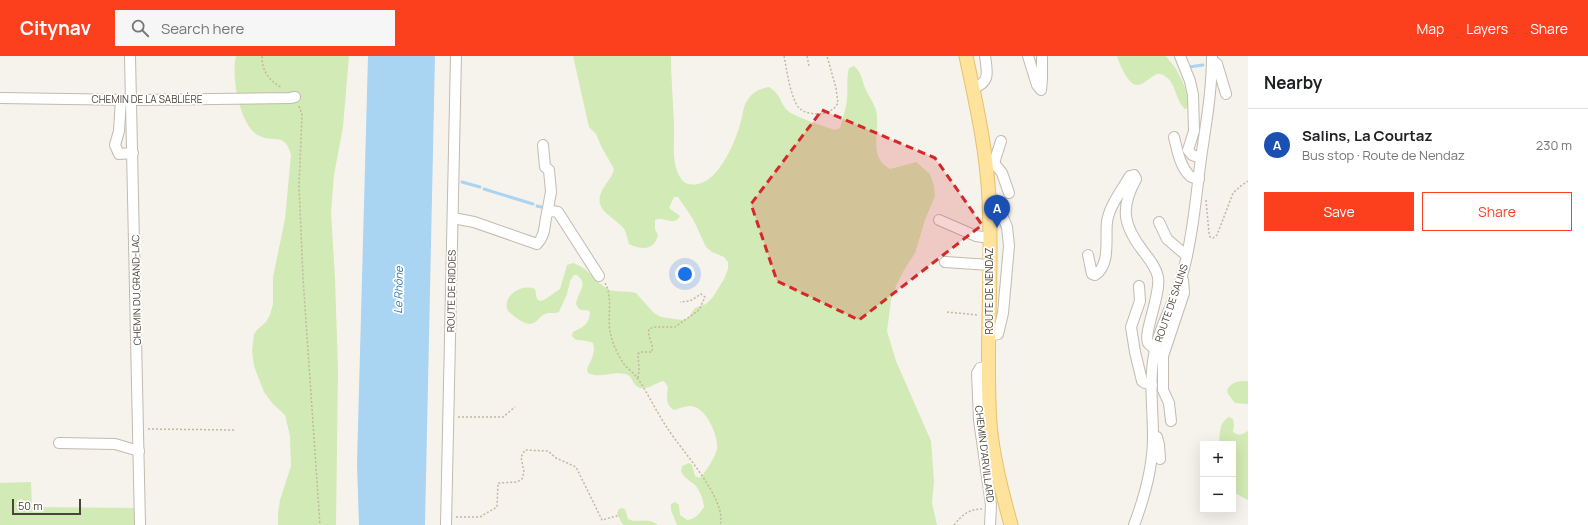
<!DOCTYPE html>
<html lang="en">
<head>
<meta charset="utf-8">
<style>
	:root { --surface:#fff; --page:#f6f6f6; --text:#202124; --muted:#757577; --line:#e0e0e0; --accent:#fc3f1d }
	body { margin:0; font-family:Manrope,sans-serif; background:var(--page); color:var(--text) }
	.controls { position:absolute; right:12px; bottom:12px; display:grid; overflow:hidden; border-radius:0px; box-shadow:0 4px 16px #0002 }
	.controls button { width:36px; height:36px; display:grid; place-items:center; padding:0; border:0; border-bottom:1px solid var(--line); background:var(--surface); color:var(--text); font:20px sans-serif }
	.scale { position:absolute; left:12px; bottom:10px; width:69px; box-sizing:border-box; padding-left:4px; border:2px solid #4b4439; border-top:0; font-size:11px; line-height:14px; white-space:nowrap; color:#4b4439; -webkit-text-stroke:3px #fff; paint-order:stroke }
	.you { position:absolute; left:685px; top:218px; width:14px; height:14px; margin:-10px; border:3px solid #fff; border-radius:50%; background:#1a73e8; box-shadow:0 0 0 6px #1a73e833 }
	.badge { display:grid; place-items:center; width:26px; height:26px; border-radius:50%; background:var(--accent); color:#fff; font-size:13px; font-weight:700 }
	.pin { position:absolute; translate:-50% -33px; filter:drop-shadow(0 1px 2px #0008) }
	.pin::after { content:''; position:absolute; top:21px; width:14px; height:12px; background:inherit; clip-path:polygon(0 0,100% 0,50% 100%) }
	.list { margin:0; padding:0; list-style:none }
	h2 { display:flex; justify-content:space-between; align-items:center; height:52px; margin:0; padding:0 16px; font-size:17px }
	h2 small { font-size:13px; font-weight:400; color:var(--muted) }
	.list li { display:grid; grid-template-columns:26px 1fr auto; gap:12px; align-items:center; box-sizing:border-box; height:72px; padding:0 16px; border-top:1px solid var(--line) }
	.list b { display:block; font-size:15px; white-space:nowrap }
	.list p { margin:0; font-size:13px; white-space:nowrap; color:var(--muted) }
	.list em { font-size:13px; font-style:normal; color:var(--muted) }
	.actions { display:flex; gap:8px; padding:12px 16px }
	.actions a { flex:1; padding:9px 0; border:1px solid var(--accent); border-radius:0px; text-align:center; font-size:14px; color:var(--accent) }
	.actions .main { background:var(--accent); color:#fff }
	.icon { flex:none; width:22px; height:22px; fill:none; stroke:currentColor; stroke-width:2; stroke-linecap:round; stroke-linejoin:round }
	.map { position:relative; flex:none; width:1248px; height:469px; overflow:hidden }
	header { display:flex; align-items:center; gap:24px; box-sizing:border-box; height:56px; padding:0 20px; background:var(--accent); color:#fff }
	header strong { font-size:19px }
	nav { display:flex; gap:22px; margin-inline-start:auto; font-size:14px }
	.search { width:280px; height:36px; background:var(--page); display:flex; align-items:center; gap:10px; box-sizing:border-box; padding:0 14px; border-radius:0px; color:var(--muted); font-size:15px }
	main { display:flex }
	aside { flex:1; background:var(--surface) }
	.map>svg:first-child { display:block }
</style>
</head>
<body>
<header>
<strong>Citynav</strong>
<div class="search"><svg class="icon" aria-label="search" viewBox="0 0 24 24"><circle cx="10" cy="10" r="6"/><path d="M15 15l6 6"/></svg>Search here</div>
<nav><a>Map</a><a>Layers</a><a>Share</a></nav>
</header>
<main>
<div class="map">
<svg width="1248" height="469" viewBox="0 0 1248 469">
	<rect width="100%" height="100%" fill="#f6f3ec"/>
	<g fill="#d2eab5">
		<path d="M236,0h113l-6,71 -9,48 -3,37 4,66 3,92 -2,155h-58v-12l2,-13 11,-34 -1,-30 -5,-21 -12,-11 -9,-12 -10,-26 -2,-15 2,-17 4,-5 8,-7 4,-7 3,-11v-27l12,-58 6,-64c-6,-25 -19,-10 -35,-21 -17,-12 -25,-59 -20,-78z"/>
		<path d="M573,0h98c0,22 2,45 3,67 1,18 -4,42 8,57 4,5 10,5 16,4 22,-4 38,-44 43,-63 2,-6 2,-15 6,-20 5,-9 12,-12 22,-14 13,8 11,17 19,24 7,6 38,16 47,19l5,-2c3,-10 6,-19 7,-29 1,-10 -1,-21 2,-31l5,-2c8,6 8,16 12,24 3,7 8,13 10,20 5,20 -9,47 14,59l26,-7 14,12 4,12 1,10 -10,24 -10,33 -11,17 -8,16 -5,14 -4,31 9,30 35,80 3,40 -2,22 5,22h-260l-6,-15v-6l4,-2 4,3 1,10 7,5c9,-1 12,-6 17,-13 -1,-8 -4,-16 -9,-22 -6,-5 -11,-7 -14,-14l1,-5 7,-3 3,2 3,11 5,2c5,-5 16,-22 17,-29 2,-12 -10,-38 -22,-42 -7,-3 -14,1 -21,3 -9,-5 -7,-13 -6,-23l-4,-6c-8,1 -15,9 -24,7 -8,-2 -7,-13 -15,-14 -12,-3 -26,5 -37,-1l-1,-4c4,-9 9,-16 6,-26 -7,-4 -16,0 -21,-7l1,-4c10,-5 16,-7 17,-20l-3,-2c-6,1 -8,0 -11,-6 2,-13 13,-19 1,-29h-3l-4,6 -3,13 -8,18c-5,2 -10,0 -14,2 -6,3 -9,10 -16,10 -5,-1 -10,-4 -14,-7 -2,-2 -5,-4 -7,-6 -7,-14 13,-28 27,-22l2,10 3,2 4,-1 16,-11 7,-24 6,-2c17,6 21,18 35,26 7,4 19,1 28,4l18,20 7,4 21,3 6,-2 7,-10 11,-4 7,-7 11,-18 4,-10v-7l-4,-5 -12,-5 -6,-5 -13,-28 -15,-22h-4l-5,11 11,8c-7,12 -16,-1 -25,4v9l3,6c-4,16 -16,15 -29,9 -2,-6 -2,-10 -5,-15 -8,-11 -28,-17 -24,-33 2,-10 12,-17 14,-27l-13,-23 -5,-12 -7,-7z"/>
		<path d="M1117,0h49c3,5 7,8 10,13 5,8 16,31 11,39l-2,1c-10,-9 -8,-24 -19,-32 -2,-2 -6,-4 -9,-3 -6,2 -12,10 -19,11 -9,2 -19,-22 -21,-29z"/>
		<path d="M1248,325v23l-13,-1 -7,-9 -1,-4c5,-9 12,-9 21,-9z"/>
		<path d="M1229,361l4,2 1,6 -1,7c6,4 9,3 15,-1v69l-15,-8v-48h-14c1,-10 0,-22 10,-27z"/>
		<path d="M31,426l1,25 105,1v17h-137v-42z"/>
		<path d="M622,452l3,1 3,10c9,5 18,-3 30,6h-34l-3,-3 -4,-9 2,-4z"/>
	</g>
	<path fill="#a9d4f2" d="M368,0h67l-10,469h-66l-2,-61z"/>
	<g fill="none" stroke-linecap="round" stroke-linejoin="round">
		<g stroke="#a9d4f2" stroke-width="3">
			<path d="M1189,11l14,-2"/>
			<path d="M462,126l18,5"/>
			<path d="M484,133l49,15"/>
			<path d="M537,150l8,2"/>
		</g>
		<g stroke="#c2bbae" stroke-width="12">
			<g id="minor">
				<path d="M130,0l10,469"/>
				<path d="M1028,0l9,29 4,5 1,-11v-21"/>
				<path d="M1180,0l10,25 3,14 1,36 -6,19 4,5 9,3"/>
				<path d="M1212,4l5,4 9,30"/>
				<path d="M973,32c18,-5 14,-17 12,-32"/>
				<path d="M0,42l132,2 158,-2 5,-1"/>
				<path d="M121,43l-2,32 -4,14 4,9 14,-1"/>
				<path d="M1174,81c3,12 6,30 16,39 2,2 6,2 9,3"/>
				<path d="M543,89l2,22 4,3 2,22 -4,21"/>
				<path d="M985,107h9l8,10 7,20"/>
				<path d="M994,107l7,-22"/>
				<path d="M989,143l6,1 2,3 10,24 2,19 -6,67 -5,21 -9,2"/>
				<path d="M453,162l21,4 63,22c9,-9 7,-20 10,-31l5,-2 6,1 41,64"/>
				<path d="M939,164l37,16 14,2"/>
				<path d="M1159,166l8,17 20,17"/>
				<path d="M1088,199l4,19 3,1c16,-10 10,-37 12,-53 2,-16 15,-32 23,-46l4,-1 2,4c-16,29 -13,46 7,72 6,8 13,16 15,26 3,18 -15,56 -10,66 1,2 5,4 7,6"/>
				<path d="M945,206l45,3"/>
				<path d="M1139,230l1,15 -9,26 4,25 7,29 3,2 7,2"/>
				<path d="M989,310l-9,2 -3,5 2,47 12,85 -1,20"/>
				<path d="M1171,365l-2,-18 -6,-13v-34l21,-63 -1,-13"/>
				<path d="M1157,381l2,8 1,14"/>
				<path d="M59,387l56,1 24,7"/>
				<path d="M446,469l10,-469"/>
				<path d="M1134,469c11,-29 19,-58 19,-88 0,-28 -4,-55 1,-82 5,-30 22,-54 29,-83 10,-37 13,-76 18,-114 5,-34 11,-68 11,-102"/>
			</g>
		</g>
		<g stroke="#e6c16a" stroke-width="15">
			<path id="major" d="M966,0c10,47 21,95 23,144 4,74 -4,149 1,224 3,34 12,68 21,101"/>
		</g>
		<g stroke="#c4b79f" stroke-width="1.5" stroke-dasharray="2 2" stroke-linecap="butt">
			<path d="M262,0c0,16 7,24 20,32"/>
			<path d="M784,0c3,14 6,41 15,52 5,5 14,6 21,6 8,-1 14,-4 18,-11l-2,-15 -9,-32"/>
			<path d="M807,0l2,10"/>
			<path d="M299,50l3,9 -3,70 4,93 17,247"/>
			<path d="M1206,144l3,33 1,4 3,1 4,-3 16,-42 9,-8 6,-4"/>
			<path d="M605,227c9,16 1,36 6,53 2,9 8,21 13,28 4,5 10,9 14,15 11,16 19,34 30,50 13,21 60,71 52,96"/>
			<path d="M947,256l31,3"/>
			<path d="M638,322l1,-8 -1,-16 2,-2h12c2,-8 -5,-15 -3,-23l5,-2h21l24,-17 6,-13 -4,-3 -11,7 -10,1"/>
			<path d="M458,361h45l12,-10"/>
			<path d="M148,373l88,1"/>
			<path d="M456,461h24l17,-10 1,-24 19,-1 5,-3 2,-7 -3,-15 4,-7 23,1 8,7 20,9 26,53 18,-5"/>
			<path d="M954,469c8,-10 15,-16 28,-16"/>
		</g>
		<use href="#minor" stroke="#fff" stroke-width="10"/>
		<use href="#major" stroke="#ffe39c" stroke-width="13"/>
	</g>
	<path fill="#d62828" fill-opacity="0.2" stroke="#d62828" stroke-width="3" stroke-dasharray="8 5" stroke-linejoin="round" d="M822,54l113,48 47,67 -123,95 -82,-39 -26,-77z"/>
	<g text-anchor="middle" dominant-baseline="central" stroke-width="3.5" stroke-linejoin="round" paint-order="stroke">
		<g font-size="10" fill="#4b4439" stroke="#fff">
			<text x="147" y="43">CHEMIN DE LA SABLIÈRE</text>
			<text transform="translate(136 234) rotate(-91)">CHEMIN DU GRAND-LAC</text>
			<text transform="translate(451 235) rotate(-89)">ROUTE DE RIDDES</text>
			<text transform="translate(989 235) rotate(-90)">ROUTE DE NENDAZ</text>
			<text transform="translate(1171 247) rotate(-71)">ROUTE DE SALINS</text>
			<text transform="translate(985 398) rotate(83)">CHEMIN D'ARVILLARD</text>
		</g>
		<g font-size="11" font-style="italic" fill="#2e7ab2" stroke="#fff">
			<text transform="translate(398 234) rotate(-89)">Le Rhône</text>
		</g>
	</g>
</svg>
<div class="controls">
<button>+</button>
<button>−</button>
</div>
<div class="scale">50 m</div>
<div class="you"></div>
<div class="pin badge" style="left:997px;top:172px;background:#1a4fb4">A</div>
</div>
<aside>
<h2>Nearby<small></small></h2>
<ul class="list">
<li><span class="badge" style="background:#1a4fb4">A</span><div><b>Salins, La Courtaz</b><p>Bus stop · Route de Nendaz</p></div><em>230 m</em></li>
</ul>
<div class="actions"><a class="main">Save</a><a>Share</a></div>
</aside>
</main>
</body>
</html>
